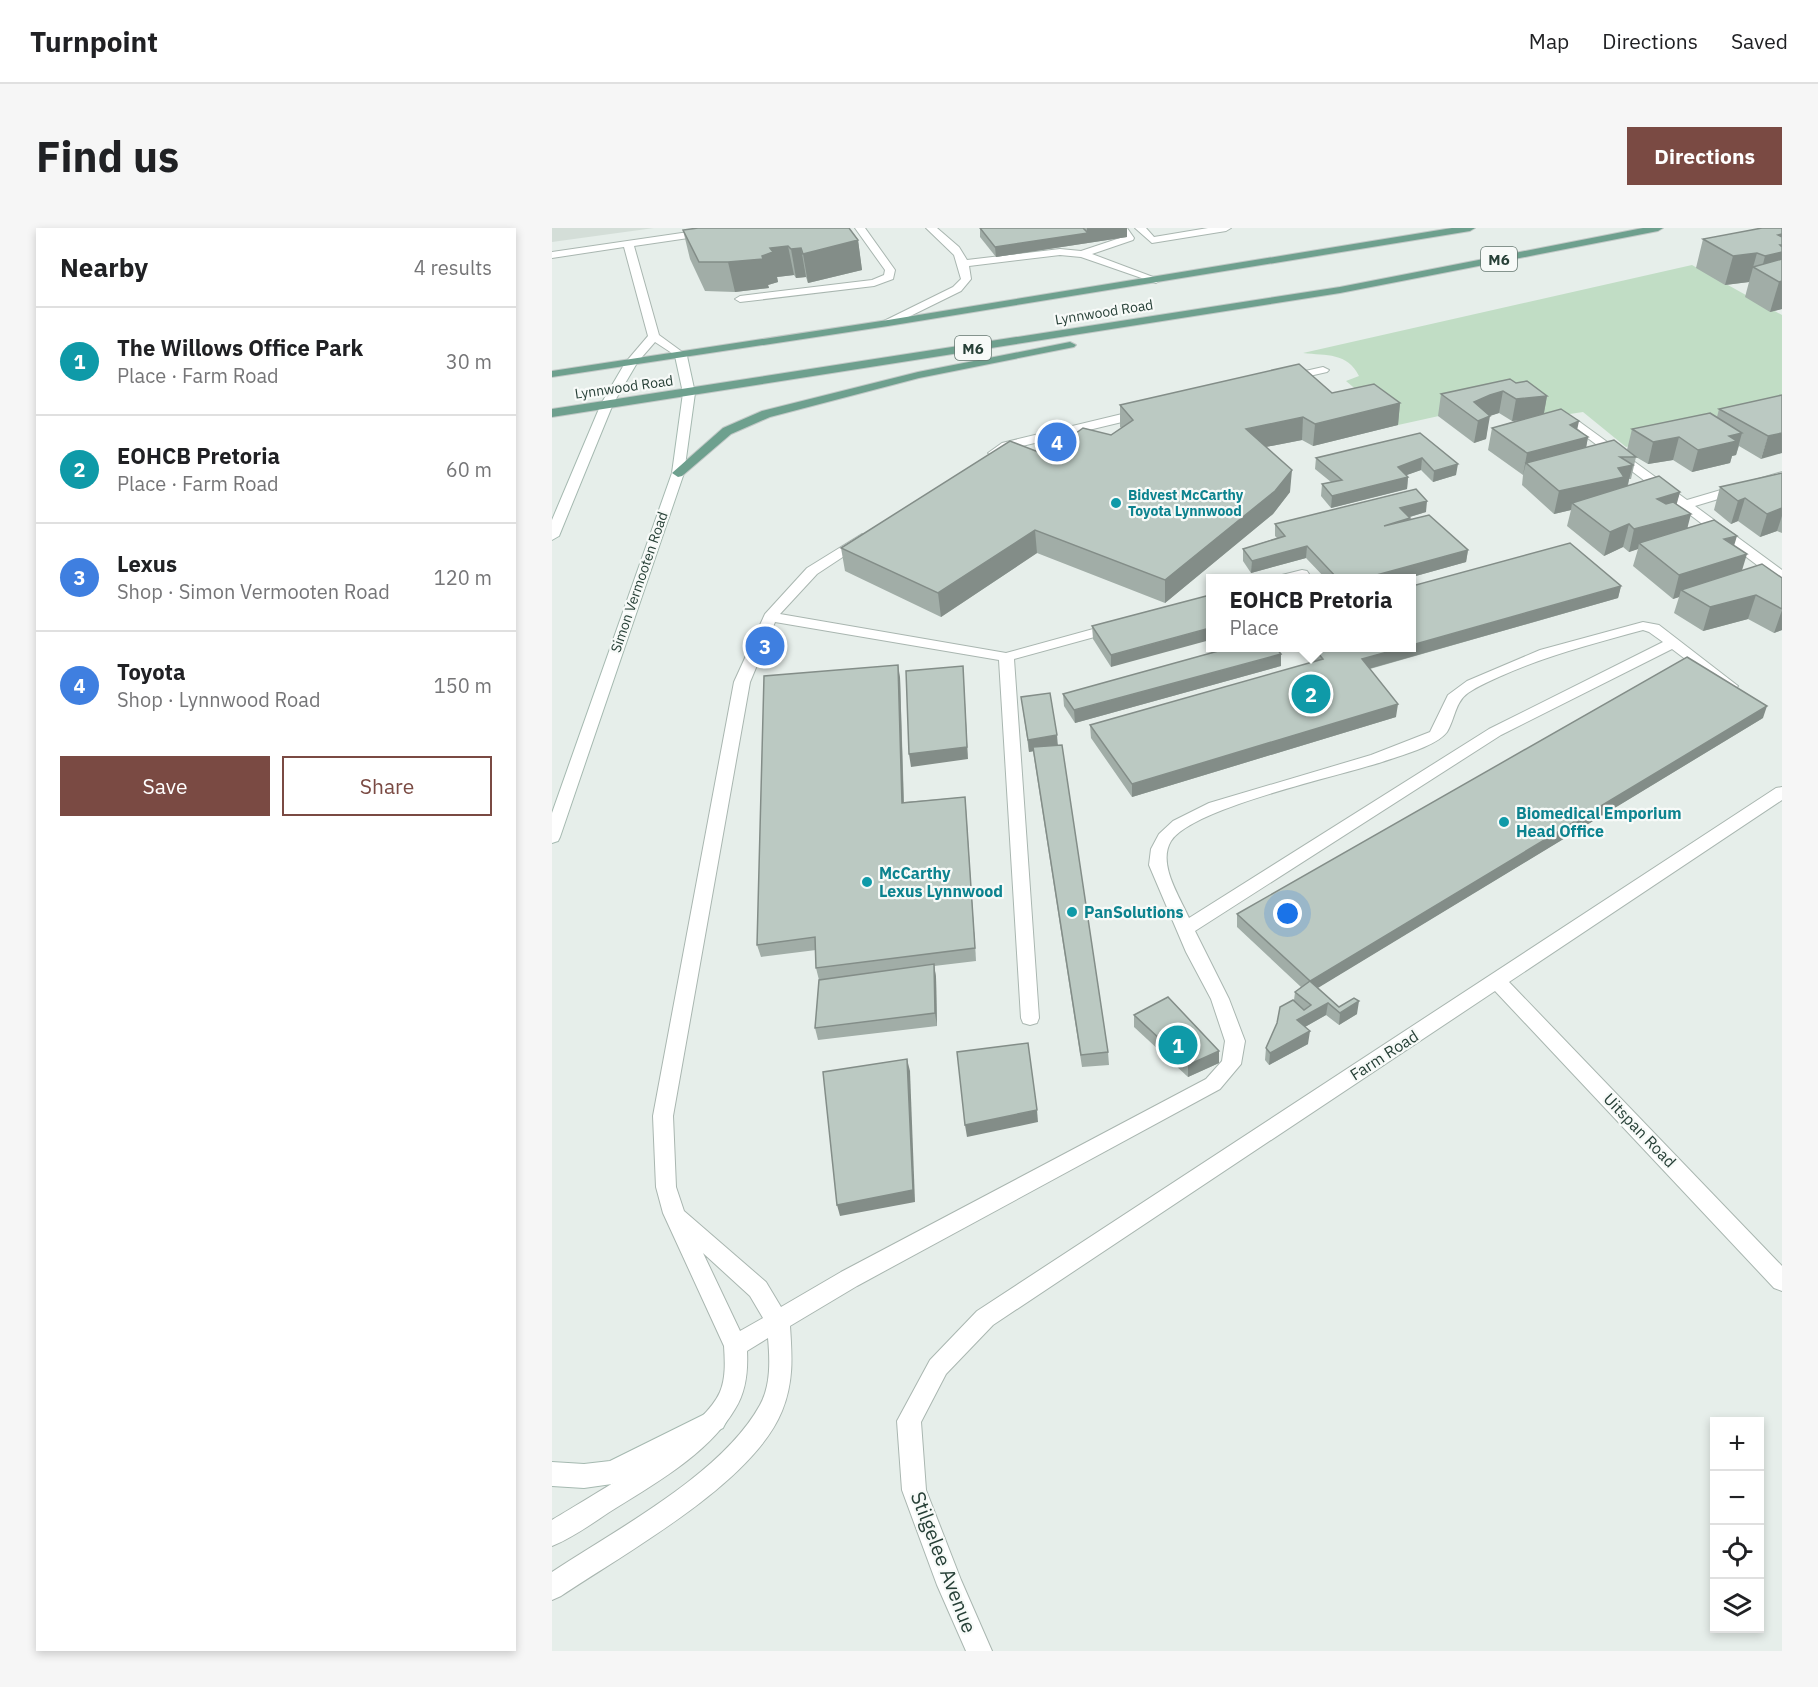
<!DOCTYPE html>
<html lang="en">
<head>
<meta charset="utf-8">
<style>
	:root { --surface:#fff; --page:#f6f6f6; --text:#202124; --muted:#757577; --line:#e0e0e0; --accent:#7a4a43 }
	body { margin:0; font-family:"IBM Plex Sans",sans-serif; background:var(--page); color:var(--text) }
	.controls { position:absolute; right:18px; bottom:18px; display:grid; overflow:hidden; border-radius:0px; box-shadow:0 3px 9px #0003 }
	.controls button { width:54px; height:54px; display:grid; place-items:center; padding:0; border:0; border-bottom:2px solid var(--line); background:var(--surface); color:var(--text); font:30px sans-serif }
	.you { position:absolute; left:736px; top:686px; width:21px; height:21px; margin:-15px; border:4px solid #fff; border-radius:50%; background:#1a73e8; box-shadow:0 0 0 9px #1a73e833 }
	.badge { display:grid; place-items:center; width:39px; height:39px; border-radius:50%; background:var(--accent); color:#fff; font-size:20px; font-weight:700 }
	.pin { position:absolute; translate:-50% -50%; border:3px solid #fff; box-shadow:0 2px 6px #0006 }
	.popup { position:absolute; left:654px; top:346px; width:210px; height:78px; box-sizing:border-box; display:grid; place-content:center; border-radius:0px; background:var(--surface); filter:drop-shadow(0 2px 4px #0005); font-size:20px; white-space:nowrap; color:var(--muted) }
	.popup b { font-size:22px; color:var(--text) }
	.popup::after { content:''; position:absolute; left:50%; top:100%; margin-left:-12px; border:12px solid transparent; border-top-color:var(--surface) }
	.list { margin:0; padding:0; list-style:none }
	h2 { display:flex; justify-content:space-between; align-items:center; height:78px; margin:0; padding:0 24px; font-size:26px }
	h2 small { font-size:20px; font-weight:400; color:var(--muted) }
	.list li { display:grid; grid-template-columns:39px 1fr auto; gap:18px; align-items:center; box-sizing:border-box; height:108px; padding:0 24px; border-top:2px solid var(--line) }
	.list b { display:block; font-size:22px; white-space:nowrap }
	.list p { margin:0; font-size:20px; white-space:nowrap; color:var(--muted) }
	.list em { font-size:20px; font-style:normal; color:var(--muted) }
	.actions { display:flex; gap:12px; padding:18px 24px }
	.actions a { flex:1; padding:14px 0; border:2px solid var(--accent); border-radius:0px; text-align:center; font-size:21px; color:var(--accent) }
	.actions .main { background:var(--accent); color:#fff }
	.icon { flex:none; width:33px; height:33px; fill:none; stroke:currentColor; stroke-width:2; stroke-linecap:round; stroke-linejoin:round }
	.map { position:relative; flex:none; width:1230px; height:1423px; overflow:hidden; border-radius:0px }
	header { display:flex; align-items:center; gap:36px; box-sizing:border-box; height:84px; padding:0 30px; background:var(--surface); border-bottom:2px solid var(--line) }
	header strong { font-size:28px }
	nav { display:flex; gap:33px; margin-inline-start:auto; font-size:21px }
	.intro { display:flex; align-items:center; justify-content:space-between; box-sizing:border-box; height:144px; padding:0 36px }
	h1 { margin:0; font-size:42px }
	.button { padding:15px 27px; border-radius:0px; background:var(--accent); color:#fff; font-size:21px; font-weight:700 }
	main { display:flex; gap:36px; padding:0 36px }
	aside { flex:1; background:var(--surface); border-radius:0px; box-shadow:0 3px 9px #0003 }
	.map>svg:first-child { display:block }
</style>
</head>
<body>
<header>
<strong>Turnpoint</strong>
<nav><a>Map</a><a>Directions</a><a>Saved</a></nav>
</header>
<div class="intro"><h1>Find us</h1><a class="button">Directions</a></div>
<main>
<aside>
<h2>Nearby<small>4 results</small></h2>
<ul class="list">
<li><span class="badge" style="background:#0f9aa8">1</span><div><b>The Willows Office Park</b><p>Place · Farm Road</p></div><em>30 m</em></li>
<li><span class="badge" style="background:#0f9aa8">2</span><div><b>EOHCB Pretoria</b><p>Place · Farm Road</p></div><em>60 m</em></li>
<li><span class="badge" style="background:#3f7fe0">3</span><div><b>Lexus</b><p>Shop · Simon Vermooten Road</p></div><em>120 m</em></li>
<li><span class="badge" style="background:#3f7fe0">4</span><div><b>Toyota</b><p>Shop · Lynnwood Road</p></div><em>150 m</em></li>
</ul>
<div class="actions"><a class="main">Save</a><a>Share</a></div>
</aside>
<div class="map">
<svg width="1230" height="1423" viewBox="0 0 1230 1423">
	<rect width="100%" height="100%" fill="#e6eeea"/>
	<path fill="#d4ded8" d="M0,0h102l-102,14z"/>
	<path fill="#c1ddc5" d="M1140,37l90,50v94l-156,38 -43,-35 -40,6 -36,-17 -109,24 -52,-44 13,-5c-12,-24 -32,-20 -56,-23z"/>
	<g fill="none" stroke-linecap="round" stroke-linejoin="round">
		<g stroke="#a9b6b0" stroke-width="2">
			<g id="lane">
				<path d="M303,0h10l30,42 -2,9 -19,7 -134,16 -5,-3 5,-3 132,-16 12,-5 1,-5z"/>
				<path d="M374,0h11l22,19 8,13 93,-11 21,2 42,-14 -6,-9h10l7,10 -1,2 -41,14 69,26 -5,3 -75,-26 -21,-2 -91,11 2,13 -10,12 -69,34h-8v-4l69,-34 8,-8 -7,-24z"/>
				<path d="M583,0h11l8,9 54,-9h23l-5,3 -74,12z"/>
				<path d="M771,139l6,3 -2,2 -40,9 -6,-3 2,-2z"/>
				<path d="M591,181l4,1v6l-137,33 -16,8 -6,-4 14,-10z"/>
				<path d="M310,306l7,4 -2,3 -50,33 -37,40 226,39 109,-30 7,4 -2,3 -106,29 25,359 -2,5 -7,2 -7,-2 -2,-5 -22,-358 -224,-38 -25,60 -77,434 3,71 8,24 82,71 15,25 60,-35 365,-193 16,-18 3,-20 -14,-42 -25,-47 -37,-87 2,-16 8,-15 14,-13 36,-18 162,-48 59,-23 18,-37 19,-14 73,-31 103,-28 16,3 79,61 -3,3h-10l-53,-40 -171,86 -306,196 34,68 16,42 -4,23 -21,25 -363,197 -67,40c2,30 4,55 -8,85 -29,72 -157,142 -221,185l-9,4v-28c65,-43 170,-98 208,-167 11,-20 10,-45 8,-67l-21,13c1,20 -1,41 -12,58 -27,46 -83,76 -127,104 -18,12 -36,25 -56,33v-26c41,-25 150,-86 168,-128 6,-14 5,-31 4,-46l-61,-133 -7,-26 -3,-71 81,-434 31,-68 42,-46zM1091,402l6,2 14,10 -174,87 -300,189c-9,-21 -32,-54 -18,-77 21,-33 168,-65 211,-79 17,-6 55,-16 65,-30 8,-13 8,-30 21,-39 10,-7 22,-12 33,-17 45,-20 94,-33 142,-46zM151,1025l47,43 13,22 -23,13z"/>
				<path d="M750,342l5,1 2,3 -2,3 -27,1 2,-3z"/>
			</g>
		</g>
		<g stroke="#a9b6b0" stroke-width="2">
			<g id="street">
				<path d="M164,0h25l-5,3 -102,15 25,89 26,19 2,2 -6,3 -26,-17 -20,23h-8l-2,-2 23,-27 -24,-89 -72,11v-6z"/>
				<path d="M1025,192l110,80 95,-28v8l-87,26 87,64v11l-5,-1 -204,-153v-6z"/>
				<path d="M1230,559v13l-273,182 273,284v25l-8,-3 -279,-297 -502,334 -47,49 -25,48 5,68 35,90 31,71h-26l-29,-66 -35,-95 -5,-69 33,-61 47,-49 799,-523z"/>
			</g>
		</g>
		<g stroke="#a5b9b0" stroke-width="2">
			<g id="secondary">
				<path d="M129,125l6,3 8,37 -11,80 -124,364 -2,4 -6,2v-30l120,-340 11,-80 -8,-37z"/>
				<path d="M79,132l6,3 -24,41 -54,132 -7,4v-20l49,-116 24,-41z"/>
				<path d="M163,1181l8,3 4,8 -4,8 -111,56 -28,4 -32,-2v-24l32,2 26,-3z"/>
			</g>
		</g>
		<g stroke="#c2c9c7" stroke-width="2">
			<g id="primary">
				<path d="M900,0h23l-5,3 -582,95 -336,51v-6l336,-51z"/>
				<path d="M1091,0h20l-5,3 -318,62 -788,124v-8l788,-122z"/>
				<path d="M518,114l6,3 -2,2 -155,31 -149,39 -39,17 -49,42 -4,1 -6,-4 51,-45 39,-17 156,-39z"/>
			</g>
		</g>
		<use href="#lane" fill="#fff" fill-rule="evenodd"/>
		<use href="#street" fill="#fff" fill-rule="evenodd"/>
		<use href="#secondary" fill="#fff" fill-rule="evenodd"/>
		<use href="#primary" fill="#6ea08e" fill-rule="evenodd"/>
	</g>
	<g fill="#a1ada7">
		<path d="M428,0h147v9l-131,20 -16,-20z"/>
		<path d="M1230,0v81l-12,3 -25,-15 4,-15 -24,3 -29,-17 7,-29z"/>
		<path d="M131,2l175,10 4,30 -54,13 -2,-6 -10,1 -2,-3 -17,2 1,5 -10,3 1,3 -34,4 -30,-1 -15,-32z"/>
		<path d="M964,155l31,13 -3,17 34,16 10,8 -2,10 41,3 5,-21 85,-12 2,-8 63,-14 -21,64 -22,-13 -3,9 -4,1 -2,7 -38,9 -19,-12 -25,4 -12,-7 -5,22h-2l-1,7 52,6 -4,12 12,24 46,18 8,25 40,38v21l-8,3 -26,-14 -45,12 -29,-18 5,-16 -6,2 -40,-33 5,-17 -9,3 -6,-5 -19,9 -37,-30 4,-16 -17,4 -32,-29 1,-10 -35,-25 4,-22 28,-8 -8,1 -13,-8 -10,3 -3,23 -12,4 -36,-27 3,-22z"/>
		<path d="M780,165l68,10 -2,22 -85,21 -11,-6 -36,7 24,45 -17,22 -108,89 -128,-50 -96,64 -96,-46 -4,-23 205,-93 65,-20 10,-7 -1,-1v-22z"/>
		<path d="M868,205l36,42 -23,7 -12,-12 -15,5 2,2 -1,12 -76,19 -10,-12 1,-12 9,-2 -16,-13 1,-11z"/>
		<path d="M1230,245v60l-5,-2 -17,6 -22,-16 -7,3 -17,-14 6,-23z"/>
		<path d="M874,284l-16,5v3l58,30 -2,12 -61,17h-79l-20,-21 -55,15 -8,-12v-12l34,-11 -2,-2v-12z"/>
		<path d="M1069,358l-3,12 -248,71 26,48 -264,80 -41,-59 -1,-13 224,-63 -11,-14h109z"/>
		<path d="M658,367l-99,72 -18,-28 -1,-13z"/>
		<path d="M729,438l-206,57 -11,-17 -1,-12z"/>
		<path d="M348,449l4,125 61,-5 11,164 -42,5 2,11 1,49 -119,14 -3,-12 4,-48 -3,-12v-18l-55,7 -4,-12z"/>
		<path d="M469,469l37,48 50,307 1,13 -27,2 -49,-316 -4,1z"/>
		<path d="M1211,490l-446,270 22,19 18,7 -18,11 -13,-10 -21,12 3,17 -39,21 -4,-5 1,-12 28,-48 1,-8 6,-5 -64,-60v-13z"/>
		<path d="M582,787l85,48 -31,14 -54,-50z"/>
	</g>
	<g fill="#838d88">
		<path d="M535,0h40v9l-131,20 -1,-10 92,-14z"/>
		<path d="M1230,6v39l-21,-1 4,-16 13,-21z"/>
		<path d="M306,12l4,30 -54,13 -5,-29z"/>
		<path d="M236,18l6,29 -17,2 1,5 -10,3 1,3 -34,4 -7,-30 42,-14z"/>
		<path d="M249,20l5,29 -10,1 -5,-29z"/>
		<path d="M1205,25l-8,29 -24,3 8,-29z"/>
		<path d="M1230,53v28l-12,3 9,-30z"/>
		<path d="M951,163l-4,22 -12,4 3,-1 -4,23 -12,4 4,-22 -4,-19 16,-7z"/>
		<path d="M995,168l-4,22 -31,3 4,-22z"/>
		<path d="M848,175l-2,22 -85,21 2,-22z"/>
		<path d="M751,189l-1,23 -57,11 1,-22z"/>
		<path d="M1027,193l-4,19 13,-3 -4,22 -58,4 -3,12 4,-22 43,-28z"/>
		<path d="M1190,205l-6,22 -4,1 -2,7 -38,9 6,-22 31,-14z"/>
		<path d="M1230,205v20l-21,6 7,-23z"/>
		<path d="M1127,209l-6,23 -25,4 5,-22z"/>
		<path d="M870,230l-1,12 -25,9 2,-12z"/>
		<path d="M906,236l-2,11 -23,7 1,-11z"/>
		<path d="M1081,237l-6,22 -55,16 -1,7 -17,4 5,-23 59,-23z"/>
		<path d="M740,242l-2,22 -17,22 -108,89v-23z"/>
		<path d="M856,249l-1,12 -76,19 1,-12z"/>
		<path d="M1128,264l-6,22 -17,-15z"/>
		<path d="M1193,270l-7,23 -7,3 7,-23z"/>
		<path d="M875,273l-1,11 -27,8 1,-12z"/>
		<path d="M1230,280v8l-5,15 -17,6 7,-23z"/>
		<path d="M1139,286l-6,23 -46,6 -1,6 -9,3 5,-23z"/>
		<path d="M1077,296l-6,23 -19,9 6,-24z"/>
		<path d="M483,302l2,23 -96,64 -3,-24z"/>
		<path d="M1185,308l-7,23 -6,-20z"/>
		<path d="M755,318l-1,12 -55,15 1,-12z"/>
		<path d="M916,322l-2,12 -61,17h-43z"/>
		<path d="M1195,326l-7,23 -59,13 -2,7 -6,2 6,-24z"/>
		<path d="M1069,358l-3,12 -257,73 1,-12 40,-11h10v-3z"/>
		<path d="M1204,367l-8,24 -45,12 7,-24z"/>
		<path d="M1230,382v20l-8,3z"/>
		<path d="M658,400v12l-99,27v-12z"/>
		<path d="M729,426v12l-206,57 -1,-13z"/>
		<path d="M346,437l2,12 4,138 -2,-12z"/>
		<path d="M411,438l5,93 -57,8 -2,-13z"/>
		<path d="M846,476l-2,13 -264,80v-13z"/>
		<path d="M1215,478l-4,12 -455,276 2,-13z"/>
		<path d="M505,507l1,12 -29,5 -1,-12z"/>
		<path d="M413,569l1,12 10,152 -1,-13z"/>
		<path d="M382,736l2,13 1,49 -2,-13z"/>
		<path d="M807,773l-2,13 -18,11 1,-12z"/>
		<path d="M776,775l-2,12 -30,17 1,-12z"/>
		<path d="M758,803l-2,13 -39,21 1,-12z"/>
		<path d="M667,823v12l-31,14v-12z"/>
		<path d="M355,831l3,12 5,131 -75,14 -3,-11z"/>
		<path d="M485,882l1,12 -71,15 -2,-12z"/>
	</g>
	<g fill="#bbc9c2" stroke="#838d88" stroke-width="1.5">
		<path d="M146,0h151l9,12 -55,14 -2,-6 -10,1 -3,-3 -18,2 3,4 -11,4 1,3 -35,3h-29l-16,-32z"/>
		<path d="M428,0h103l5,5 -93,14z"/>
		<path d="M1210,0h20v6l-4,1 4,2v8h-2l2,2v5l-17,4 -8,-3 -24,3 -30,-17z"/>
		<path d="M1230,31v22l-3,1 -26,-15z"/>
		<path d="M747,136l33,29 42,-9 26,19 -85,21 -12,-7 -57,12 46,41 -17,21 -110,89 -130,-50 -97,63 -97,-45 169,-107 36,14 37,-27 28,7 22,-15 -13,-15z"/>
		<path d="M958,151l6,4 11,-2 20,15 -31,3 -13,-8 -13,4 -16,7 16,14 -12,5 -37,-27z"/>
		<path d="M1230,167v38l-14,3 -49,-27z"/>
		<path d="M1009,181l18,12 -9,4 18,12 -61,16 -35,-25z"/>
		<path d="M1158,185l32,20 -13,3 8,5 -39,9 -19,-13 -26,5 -21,-13z"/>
		<path d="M868,205l38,31 -24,7 -12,-13 -24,9 10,10 -76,19 -10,-12 20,-4 -26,-22z"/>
		<path d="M1062,212l22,17h-16l13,8 -15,3 6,9 -65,14 -33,-28z"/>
		<path d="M1230,245v35l-15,6 -22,-16 -7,3 -18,-14z"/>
		<path d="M1107,248l21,16 -23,7 9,5 7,-2 18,12 -57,15 -5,-5 -19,8 -38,-29z"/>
		<path d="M864,261l11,12 -27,7 10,10 -26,8 45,-11 39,35 -106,29h-24l-31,-33 -55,15 -9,-12 42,-13 -10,-12z"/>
		<path d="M1162,292l23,16 -13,3 23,15 -68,21 -40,-32z"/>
		<path d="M1018,315l51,43 -209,59v-59z"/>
		<path d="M1210,336l20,14v31l-26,-14 -46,12 -29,-17z"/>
		<path d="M658,367v33l-99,27 -19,-29z"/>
		<path d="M677,420h47l5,6 -207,56 -11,-16z"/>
		<path d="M762,420h88l-40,11 36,45 -266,80 -42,-59 233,-66z"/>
		<path d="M1135,429l80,49 -457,275 29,26 15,-9 5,3 -19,12 -12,-10 -31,17 13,11 -40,22 -4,-5 11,-25 3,-16 13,-7 11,10 7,-5 -16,-13 15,-11 -73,-67z"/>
		<path d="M346,437l4,138 63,-6 10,151 -159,20 -1,-31 -58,8 7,-269z"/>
		<path d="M411,438l4,81 -58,7 -3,-83z"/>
		<path d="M498,465l7,42 -29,5 -7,-43z"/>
		<path d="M510,517l46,307 -27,3 -48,-308z"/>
		<path d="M382,736l1,49 -120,15 4,-48z"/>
		<path d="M616,769l51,54 -31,14 -54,-50z"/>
		<path d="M476,815l9,67 -72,15 -8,-73z"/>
		<path d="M355,831l6,131 -76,15 -14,-133z"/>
	</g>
	<g fill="#0f9aa8" stroke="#f7faf8" stroke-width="2">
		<circle cx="564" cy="275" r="6"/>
		<circle cx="952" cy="594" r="6"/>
		<circle cx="315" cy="654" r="6"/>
		<circle cx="520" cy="684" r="6"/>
	</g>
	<g text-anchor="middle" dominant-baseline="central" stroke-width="4.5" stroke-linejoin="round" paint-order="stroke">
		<g font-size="14" fill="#263f36" stroke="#f7faf8">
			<text transform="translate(552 84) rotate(-9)">Lynnwood Road</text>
			<text transform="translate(72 159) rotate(-8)">Lynnwood Road</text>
			<text transform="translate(87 354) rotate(-71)">Simon Vermooten Road</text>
		</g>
		<g font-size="14" font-weight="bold" fill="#0d838f" stroke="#f7faf8" text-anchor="start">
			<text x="576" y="267">Bidvest McCarthy<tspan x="576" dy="16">Toyota Lynnwood</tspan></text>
		</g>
		<g fill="#f7faf8" stroke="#657770" stroke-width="1.5">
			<rect x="929" y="19" width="36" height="24" rx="4.5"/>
			<rect x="403" y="108" width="36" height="24" rx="4.5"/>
		</g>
		<g font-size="15" font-weight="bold" fill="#263f36">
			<text x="947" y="31">M6</text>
			<text x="421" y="120">M6</text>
		</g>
		<g font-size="16" font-weight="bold" fill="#0d838f" stroke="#f7faf8" text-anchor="start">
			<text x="964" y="585">Biomedical Emporium<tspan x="964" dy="18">Head Office</tspan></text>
			<text x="327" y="645">McCarthy<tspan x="327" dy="18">Lexus Lynnwood</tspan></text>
			<text x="532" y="684">PanSolutions</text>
		</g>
		<g font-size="16" fill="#263f36" stroke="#f7faf8">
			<text transform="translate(832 827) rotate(-33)">Farm Road</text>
			<text transform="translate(1088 902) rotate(46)">Uitspan Road</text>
		</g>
		<g font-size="20" fill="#263f36" stroke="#f7faf8">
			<text transform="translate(392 1334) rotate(69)">Stilgelee Avenue</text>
		</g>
	</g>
</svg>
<div class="controls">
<button>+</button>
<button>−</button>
<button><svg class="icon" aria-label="locate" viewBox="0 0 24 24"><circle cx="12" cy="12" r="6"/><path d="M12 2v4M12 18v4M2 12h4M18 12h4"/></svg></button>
<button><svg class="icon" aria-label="layers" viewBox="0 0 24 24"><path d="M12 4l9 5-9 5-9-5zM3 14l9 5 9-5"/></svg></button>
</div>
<div class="you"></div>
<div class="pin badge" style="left:626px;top:817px;background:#0f9aa8">1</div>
<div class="pin badge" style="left:759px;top:466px;background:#0f9aa8">2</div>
<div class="popup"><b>EOHCB Pretoria</b>Place</div>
<div class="pin badge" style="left:213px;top:418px;background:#3f7fe0">3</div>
<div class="pin badge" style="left:505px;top:214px;background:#3f7fe0">4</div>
</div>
</main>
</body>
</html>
